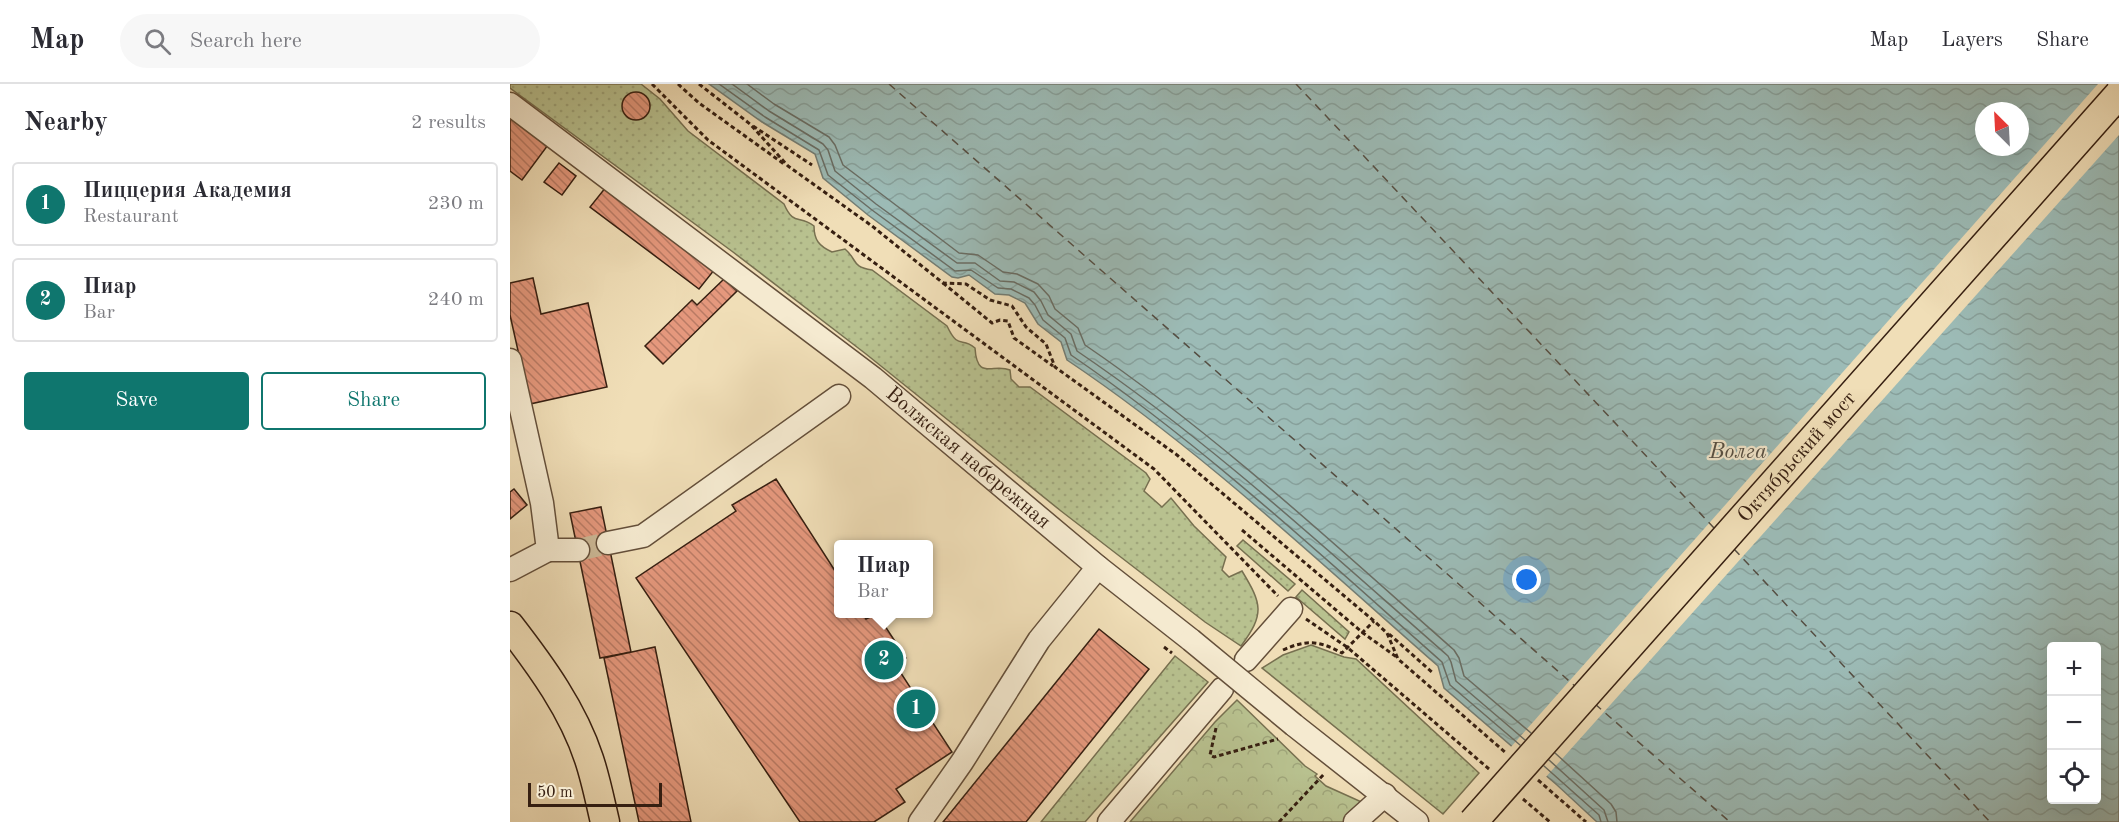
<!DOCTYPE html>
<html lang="en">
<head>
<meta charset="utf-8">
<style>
	:root { --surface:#fff; --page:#f7f7f7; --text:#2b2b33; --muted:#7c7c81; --line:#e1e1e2; --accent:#0f766e }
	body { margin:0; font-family:"Old Standard TT",serif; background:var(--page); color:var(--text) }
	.controls { position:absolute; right:18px; bottom:18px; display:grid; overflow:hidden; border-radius:6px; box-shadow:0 6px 24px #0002 }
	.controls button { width:54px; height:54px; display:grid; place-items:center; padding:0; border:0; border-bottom:2px solid var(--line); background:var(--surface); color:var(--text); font:30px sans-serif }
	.compass { position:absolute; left:1465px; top:18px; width:54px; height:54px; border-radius:50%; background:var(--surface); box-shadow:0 6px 24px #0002; rotate:336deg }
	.scale { position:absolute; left:18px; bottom:15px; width:134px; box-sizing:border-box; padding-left:6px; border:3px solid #361f11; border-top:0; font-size:16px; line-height:21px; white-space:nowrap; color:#361f11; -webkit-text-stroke:4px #f5ead0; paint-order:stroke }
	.you { position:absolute; left:1017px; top:496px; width:21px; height:21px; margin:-15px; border:4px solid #fff; border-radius:50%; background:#1a73e8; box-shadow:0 0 0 9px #1a73e833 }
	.badge { display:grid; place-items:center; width:39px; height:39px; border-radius:50%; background:var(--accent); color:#fff; font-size:20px; font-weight:700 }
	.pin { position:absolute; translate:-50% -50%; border:3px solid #fff; box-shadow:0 2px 6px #0006 }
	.popup { position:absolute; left:324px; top:456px; width:99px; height:78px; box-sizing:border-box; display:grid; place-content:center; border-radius:6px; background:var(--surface); filter:drop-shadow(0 2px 4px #0005); font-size:20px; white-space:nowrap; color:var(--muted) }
	.popup b { font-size:22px; color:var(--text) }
	.popup::after { content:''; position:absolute; left:50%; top:100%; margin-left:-12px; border:12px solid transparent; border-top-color:var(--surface) }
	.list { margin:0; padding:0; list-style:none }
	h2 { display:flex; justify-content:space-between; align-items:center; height:78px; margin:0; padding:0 24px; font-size:26px }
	h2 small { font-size:20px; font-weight:400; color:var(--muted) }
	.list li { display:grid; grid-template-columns:39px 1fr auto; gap:18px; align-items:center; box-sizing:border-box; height:84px; margin:0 12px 12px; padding:0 12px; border:2px solid var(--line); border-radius:6px }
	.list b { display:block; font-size:22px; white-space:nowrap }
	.list p { margin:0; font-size:20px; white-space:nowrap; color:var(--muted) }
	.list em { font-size:20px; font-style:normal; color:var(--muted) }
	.actions { display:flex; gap:12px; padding:18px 24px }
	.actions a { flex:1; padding:14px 0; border:2px solid var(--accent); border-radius:6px; text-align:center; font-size:21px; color:var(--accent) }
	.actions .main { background:var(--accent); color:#fff }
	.icon { flex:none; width:33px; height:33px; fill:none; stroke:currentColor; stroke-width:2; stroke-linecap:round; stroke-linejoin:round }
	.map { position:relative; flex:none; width:1609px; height:738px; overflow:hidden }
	header { display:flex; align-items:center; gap:36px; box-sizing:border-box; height:84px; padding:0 30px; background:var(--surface); border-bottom:2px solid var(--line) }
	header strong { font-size:28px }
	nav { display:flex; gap:33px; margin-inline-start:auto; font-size:21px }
	.search { width:420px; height:54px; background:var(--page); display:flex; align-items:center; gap:15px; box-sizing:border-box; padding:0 21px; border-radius:33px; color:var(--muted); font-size:22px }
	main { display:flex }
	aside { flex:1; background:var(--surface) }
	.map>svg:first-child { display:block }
</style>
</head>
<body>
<header>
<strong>Map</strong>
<div class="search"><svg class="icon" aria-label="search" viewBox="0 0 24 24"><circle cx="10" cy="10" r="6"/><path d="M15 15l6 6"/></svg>Search here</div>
<nav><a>Map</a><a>Layers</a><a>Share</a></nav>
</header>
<main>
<aside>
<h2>Nearby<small>2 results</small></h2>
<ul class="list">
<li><span class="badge">1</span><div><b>Пиццерия Академия</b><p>Restaurant</p></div><em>230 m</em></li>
<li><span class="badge">2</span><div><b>Пиар</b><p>Bar</p></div><em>240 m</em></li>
</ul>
<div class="actions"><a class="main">Save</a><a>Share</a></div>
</aside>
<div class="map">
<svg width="1609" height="738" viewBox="0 0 1609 738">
	<defs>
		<pattern id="grass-dots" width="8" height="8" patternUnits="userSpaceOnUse" patternTransform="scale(1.5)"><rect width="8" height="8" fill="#b8c18f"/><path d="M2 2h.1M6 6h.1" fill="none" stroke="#9fa57a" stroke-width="1.8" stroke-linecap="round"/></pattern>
		<pattern id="forest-crowns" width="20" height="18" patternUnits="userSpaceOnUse" patternTransform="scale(1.5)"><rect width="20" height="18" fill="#b8c18f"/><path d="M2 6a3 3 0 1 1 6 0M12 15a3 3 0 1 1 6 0" fill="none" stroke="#9fa57a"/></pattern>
		<pattern id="water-waves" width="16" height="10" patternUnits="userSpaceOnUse" patternTransform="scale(1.5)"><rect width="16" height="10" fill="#9cbbb6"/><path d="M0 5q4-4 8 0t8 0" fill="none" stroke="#87a09b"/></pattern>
		<pattern id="building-back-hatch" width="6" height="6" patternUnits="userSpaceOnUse" patternTransform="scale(1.5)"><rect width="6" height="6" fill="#e5987d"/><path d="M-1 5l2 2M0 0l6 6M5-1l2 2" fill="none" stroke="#ba7b65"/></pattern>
	</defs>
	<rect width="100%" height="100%" fill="#f0deb7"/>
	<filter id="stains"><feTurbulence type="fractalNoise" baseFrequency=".00333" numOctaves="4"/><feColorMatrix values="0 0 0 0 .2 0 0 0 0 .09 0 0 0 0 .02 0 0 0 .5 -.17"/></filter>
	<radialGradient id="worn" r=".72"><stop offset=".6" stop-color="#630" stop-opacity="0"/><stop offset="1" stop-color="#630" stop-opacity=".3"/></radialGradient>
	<g fill="url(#grass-dots)" stroke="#777050" stroke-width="1.5">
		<path d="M0,0h131l19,15 28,32 96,73c10,23 15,10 30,22 0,14 5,20 18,26l13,-3c13,11 6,18 27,21l75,56c12,25 14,10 28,22 2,33 18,15 35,22l1,9 8,8h11l116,86 4,6 -6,12 18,16 9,-9 23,28 32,31 -4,13 7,7 13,-6c20,33 23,43 -1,75l-36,-24 -144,-111 -195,-157 -133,-102 -223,-164z"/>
		<path d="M733,456l52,44 -7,7 -51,-45z"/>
		<path d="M792,506l47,42 -4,7 -49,-42z"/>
		<path d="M801,561l33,12 12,2 123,114 -36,41 -181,-146 21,-13z"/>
		<path d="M665,572l33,26 -123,140h-44z"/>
	</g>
	<path fill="url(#forest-crowns)" stroke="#777050" stroke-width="1.5" d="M727,616l68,66 12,8 -2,2 11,10 40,18 -17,18h-219l85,-100z"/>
	<path fill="url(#water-waves)" stroke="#737d74" stroke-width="1.5" fill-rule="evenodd" d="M199,0h1410v738h-522l-40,-37 -113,-97 -6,-22c-120,-105 -238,-217 -371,-306l-6,-18 -23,-18 -13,-21 -16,-8 -14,-1 -26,-19 -11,3 -6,-1 -84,-62 -45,-37 -8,-24 -53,-32zM1474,27h36v36h-36zM1542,562h44v154h-44z"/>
	<path fill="#f0deb7" d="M1588,0h21v51l-574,643 -35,-30z"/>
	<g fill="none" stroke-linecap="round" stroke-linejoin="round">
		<g stroke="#696d64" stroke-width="1.5">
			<path d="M209,0l46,33 54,33 9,25 44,35 83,61 16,-1 27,18 13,1 18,9 6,7 8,15 22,18 6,17c133,91 251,201 371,307l8,23 70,60"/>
			<path d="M222,0l37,27 54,33 5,6 7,21 41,33 81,59h18l25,18 14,1 20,10 7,9 7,14 23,19 6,17c133,90 251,200 371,305l3,6 5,19 69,59"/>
			<path d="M237,0l27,20 55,33 6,8 8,20 116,88 19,2 25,17 14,2 21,10 11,12 6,13 23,19 7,17c132,90 250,200 369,305l5,8 5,18 67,57"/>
			<path d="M1045,669l56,51 5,8 1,10"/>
			<path d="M1039,676l55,50 4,12"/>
			<path d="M1034,682l55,49 2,7"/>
		</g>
		<g stroke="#554e43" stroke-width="1.5" stroke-dasharray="8 6" stroke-linecap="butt">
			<path d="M379,0l687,603"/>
			<path d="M786,0l418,444"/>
			<path d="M1224,465l256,273"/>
			<path d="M1085,620l135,118"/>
		</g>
	</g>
	<g fill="url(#building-back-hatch)" stroke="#361f11" stroke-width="1.5">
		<circle cx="126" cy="22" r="14"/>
		<path d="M0,32l38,29 -26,35 -12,-9z"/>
		<path d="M49,79l17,13 -14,19 -18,-13z"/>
		<path d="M96,103l109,82 -16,20 -109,-82z"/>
		<path d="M23,194l8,36 47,-11 19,84 -77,17 -20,-89v-32z"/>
		<path d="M214,195l13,12 -74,73 -18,-18 47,-46 5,5z"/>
		<path d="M266,395l63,98v37h24l3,5 11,-5 29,44 -11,6 22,34 10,-7 10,16 -10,7 25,38 -56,37 9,13 -31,20h-74l-164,-244 100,-67 -4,-6z"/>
		<path d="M4,405l13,16 -17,14v-27z"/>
		<path d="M91,423l30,145 -31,6 -30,-145z"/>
		<path d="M589,545l50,40 -123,153h-83z"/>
		<path d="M145,563l36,175h-52l-35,-164z"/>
	</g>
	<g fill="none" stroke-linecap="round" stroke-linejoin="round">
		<path stroke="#cbb896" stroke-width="22" stroke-dasharray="22 11" stroke-linecap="butt" d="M68,466l30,-7"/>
		<g stroke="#644f3a" stroke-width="25">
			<g id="minor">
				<path id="s1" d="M0,20l363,274 225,189 93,73"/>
				<path d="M0,276l32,143 6,47 -38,20"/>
				<path d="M98,459l35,-7 196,-140"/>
				<path d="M38,466h30"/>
				<path d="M736,576l45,-51"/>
				<path d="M784,641l123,97"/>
				<path d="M410,738l42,-60 77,-122 59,-73"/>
				<path d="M599,738l113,-133"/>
				<path d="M845,738l30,-27"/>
			</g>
		</g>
		<g stroke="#361f11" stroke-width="31">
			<path id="major" d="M0,542c31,40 63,84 79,133 7,21 11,42 16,63"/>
		</g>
		<g stroke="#361f11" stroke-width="3" stroke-dasharray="4.5 3" stroke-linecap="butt">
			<path d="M142,0l56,56 446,329 124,127"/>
			<path d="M168,0l21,19 85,61"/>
			<path d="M189,0l51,40 38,42 84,60 71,57 23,1 24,16 22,6 14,21 20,17 9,23 122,88 197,166 13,12 11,26 108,94"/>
			<path d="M243,42l59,39"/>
			<path d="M433,199l49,40 8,-3 8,1 6,17 39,28"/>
			<path d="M732,446l121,103 35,25"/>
			<path d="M796,535l41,28 142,122"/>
			<path d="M879,550l44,39"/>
			<path d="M654,563l8,6"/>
			<path d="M773,566c24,-11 37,-9 59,3l32,-32"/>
			<path d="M706,644l-6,27 4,2 64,-18"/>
			<path d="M1028,696l48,42"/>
			<path d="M1013,715l27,23"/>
			<path d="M769,738l45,-48"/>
		</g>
		<use href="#minor" stroke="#f5ead0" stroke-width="22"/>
		<use href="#major" stroke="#f0deb7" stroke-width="28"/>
		<g stroke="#644f3a" stroke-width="25" stroke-linecap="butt">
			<path id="minor-bridge" d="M681,556l103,85"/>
		</g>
		<g stroke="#361f11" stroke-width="31" stroke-linecap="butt">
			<g id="major-bridge">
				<path id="s2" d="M963,738l646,-728"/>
			</g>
		</g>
		<use href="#minor-bridge" stroke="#f5ead0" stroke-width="22"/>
		<use href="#major-bridge" stroke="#f0deb7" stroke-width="28"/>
	</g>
	<g text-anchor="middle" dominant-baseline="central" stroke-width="4.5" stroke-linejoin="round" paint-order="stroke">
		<g font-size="21" fill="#361f11" stroke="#f5ead0">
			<text stroke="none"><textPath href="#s1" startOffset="579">Волжская набережная</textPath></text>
			<text stroke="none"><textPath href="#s2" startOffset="488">Октябрьский мост</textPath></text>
		</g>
		<g font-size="22" font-style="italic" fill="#554e43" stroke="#f5ead0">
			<text x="1228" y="368">Волга</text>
		</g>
	</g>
	<rect width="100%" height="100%" filter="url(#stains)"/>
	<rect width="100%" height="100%" fill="url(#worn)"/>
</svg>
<div class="controls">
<button>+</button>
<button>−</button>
<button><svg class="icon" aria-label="locate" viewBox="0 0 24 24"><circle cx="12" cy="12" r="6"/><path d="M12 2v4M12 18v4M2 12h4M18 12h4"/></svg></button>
</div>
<svg class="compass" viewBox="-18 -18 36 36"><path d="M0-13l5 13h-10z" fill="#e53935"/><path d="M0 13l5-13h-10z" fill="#7c7c81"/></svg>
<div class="scale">50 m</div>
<div class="you"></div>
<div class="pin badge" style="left:406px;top:625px">1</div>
<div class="pin badge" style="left:374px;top:576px">2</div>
<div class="popup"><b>Пиар</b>Bar</div>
</div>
</main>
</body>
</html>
